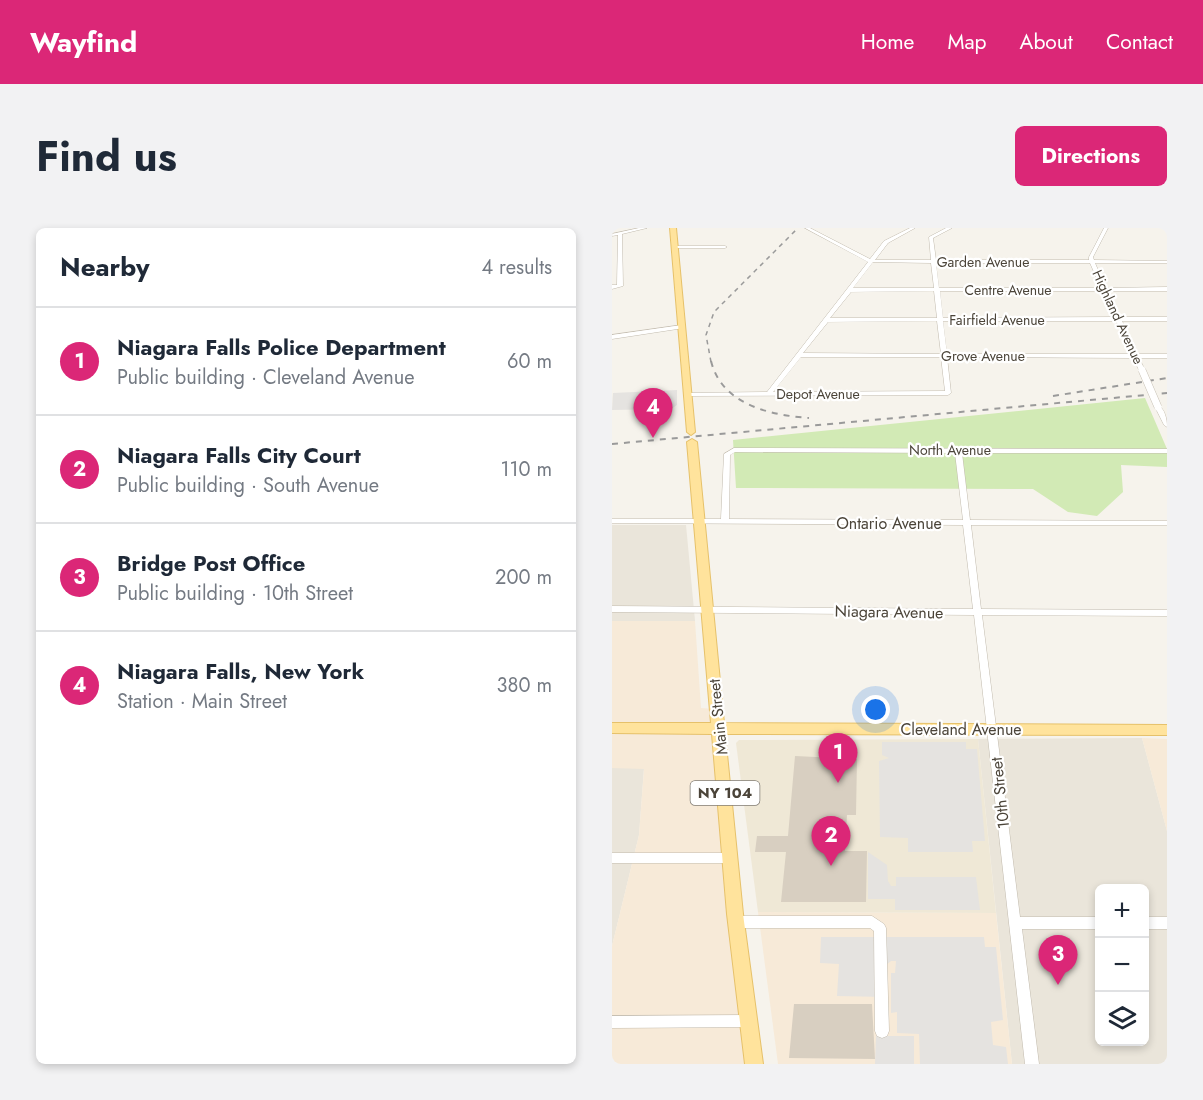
<!DOCTYPE html>
<html lang="en">
<head>
<meta charset="utf-8">
<style>
	:root { --surface:#fff; --page:#f2f2f3; --text:#1f2937; --muted:#747a83; --line:#e0e1e3; --accent:#db2777 }
	body { margin:0; font-family:Jost,sans-serif; background:var(--page); color:var(--text) }
	.controls { position:absolute; right:18px; bottom:18px; display:grid; overflow:hidden; border-radius:9px; box-shadow:0 3px 9px #0003 }
	.controls button { width:54px; height:54px; display:grid; place-items:center; padding:0; border:0; border-bottom:2px solid var(--line); background:var(--surface); color:var(--text); font:30px sans-serif }
	.you { position:absolute; left:264px; top:482px; width:21px; height:21px; margin:-15px; border:4px solid #fff; border-radius:50%; background:#1a73e8; box-shadow:0 0 0 9px #1a73e833 }
	.badge { display:grid; place-items:center; width:39px; height:39px; border-radius:50%; background:var(--accent); color:#fff; font-size:20px; font-weight:700 }
	.pin { position:absolute; translate:-50% -50px; filter:drop-shadow(0 2px 3px #0008) }
	.pin::after { content:''; position:absolute; top:32px; width:21px; height:18px; background:inherit; clip-path:polygon(0 0,100% 0,50% 100%) }
	.list { margin:0; padding:0; list-style:none }
	h2 { display:flex; justify-content:space-between; align-items:center; height:78px; margin:0; padding:0 24px; font-size:26px }
	h2 small { font-size:20px; font-weight:400; color:var(--muted) }
	.list li { display:grid; grid-template-columns:39px 1fr auto; gap:18px; align-items:center; box-sizing:border-box; height:108px; padding:0 24px; border-top:2px solid var(--line) }
	.list b { display:block; font-size:22px; white-space:nowrap }
	.list p { margin:0; font-size:20px; white-space:nowrap; color:var(--muted) }
	.list em { font-size:20px; font-style:normal; color:var(--muted) }
	.icon { flex:none; width:33px; height:33px; fill:none; stroke:currentColor; stroke-width:2; stroke-linecap:round; stroke-linejoin:round }
	.map { position:relative; flex:none; width:555px; height:836px; overflow:hidden; border-radius:9px }
	header { display:flex; align-items:center; gap:36px; box-sizing:border-box; height:84px; padding:0 30px; background:var(--accent); color:#fff }
	header strong { font-size:28px }
	nav { display:flex; gap:33px; margin-inline-start:auto; font-size:21px }
	.intro { display:flex; align-items:center; justify-content:space-between; box-sizing:border-box; height:144px; padding:0 36px }
	h1 { margin:0; font-size:42px }
	.button { padding:15px 27px; border-radius:9px; background:var(--accent); color:#fff; font-size:21px; font-weight:700 }
	main { display:flex; gap:36px; padding:0 36px }
	aside { flex:1; background:var(--surface); border-radius:9px; box-shadow:0 3px 9px #0003 }
	.map>svg:first-child { display:block }
</style>
</head>
<body>
<header>
<strong>Wayfind</strong>
<nav><a>Home</a><a>Map</a><a>About</a><a>Contact</a></nav>
</header>
<div class="intro"><h1>Find us</h1><a class="button">Directions</a></div>
<main>
<aside>
<h2>Nearby<small>4 results</small></h2>
<ul class="list">
<li><span class="badge">1</span><div><b>Niagara Falls Police Department</b><p>Public building · Cleveland Avenue</p></div><em>60 m</em></li>
<li><span class="badge">2</span><div><b>Niagara Falls City Court</b><p>Public building · South Avenue</p></div><em>110 m</em></li>
<li><span class="badge">3</span><div><b>Bridge Post Office</b><p>Public building · 10th Street</p></div><em>200 m</em></li>
<li><span class="badge">4</span><div><b>Niagara Falls, New York</b><p>Station · Main Street</p></div><em>380 m</em></li>
</ul>
</aside>
<div class="map">
<svg width="555" height="836" viewBox="0 0 555 836">
	<rect width="100%" height="100%" fill="#f6f3ec"/>
	<g fill="#eae5da" fill-rule="evenodd">
		<path d="M0,297h74l9,96h-83z"/>
		<path d="M530,510l25,93v233h-155l-34,-325zM488,660h44v154h-44z"/>
		<path d="M0,540h32l-5,67 -27,111z"/>
	</g>
	<g fill="#f7ead8">
		<path d="M0,393h83l6,87 13,1 35,355h-137v-118l27,-111 5,-66 -32,-1z"/>
		<path d="M530,510l25,1v92z"/>
		<path d="M146,684l238,1 16,151h-234z"/>
	</g>
	<path fill="#efe8d6" d="M366,511l18,174 -238,-1 -22,-169 3,-3z"/>
	<path fill="#d2eab5" d="M533,170l22,51v18l-46,-2 2,27 -26,24 -29,-4 -35,-23 -297,-1 -3,-48z"/>
	<g fill="#e5e3e0">
		<path d="M65,162v15l-6,4 -59,1 1,-17z"/>
		<path d="M270,514h84v7h11l8,92h-13l1,11h-65v-14l-28,-1 -1,-76 10,-3 -7,-3z"/>
		<path d="M256,624l19,13 1,16 3,5h5v-9h80l4,33h-85v-11h-27z"/>
		<path d="M209,709h163l1,10h11l7,73 -12,2 2,23 13,2 2,17h-88l-1,-30 -22,-1v-21l-6,1v-40h4l1,-12h-5l-5,4v32l-49,-1 2,-32 -19,-1z"/>
		<path d="M264,808h38v28h-39z"/>
	</g>
	<g fill="#d8cfc1">
		<path d="M183,528l62,3 -1,56h-9l-2,36h22l-1,51h-85l5,-50h-31l2,-16h31z"/>
		<path d="M182,776h78l3,55 -86,-1z"/>
	</g>
	<g fill="none" stroke-linecap="round" stroke-linejoin="round">
		<g stroke="#c2bbae" stroke-width="1">
			<g id="minor">
				<path d="M27,0h8l-25,6 1,52 -11,3v-4h5l1,-50 -6,1v-2z"/>
				<path d="M193,0h5l60,31 14,-18 26,-13h5l-27,15 -13,17h56l-2,-23 17,-9h6l-19,10 3,22h153v-3l15,-29h4l-15,29 1,3 73,1v2h-72l11,25 61,-1v4h-59l12,26h47v4h-45l16,33h29v4h-28l6,12 -3,2 -3,-2 -6,-12 -186,-1 4,36 -3,2 -262,1v-2l2,-1 79,-1 101,-130zM261,34l58,1 3,25h-81zM324,35h154l11,25h-162zM322,63l3,27h-107l21,-26zM328,63h163l12,26 -172,1zM325,93l4,33 -138,-1 25,-31zM331,93h173l16,33h-185zM189,129h140l4,34 -172,1z"/>
				<path d="M62,18h51l2,1 -2,1h-53v-2z"/>
				<path d="M70,97l2,1v2l-72,11v-4z"/>
				<path d="M546,177c7,4 9,14 9,22l-3,-2 -9,-18z"/>
				<path d="M122,220l433,1v4h-205l8,67 197,1v4h-196l10,84 186,1v6l-185,-1 38,302h80v12h-78l17,135h-14l-51,-449 -362,-3v-6l361,3 -10,-84 -351,-2v-4h109l3,-65zM123,224l220,1 8,67 -234,-1 1,-64z"/>
				<path d="M0,625h119l4,1 2,4 -2,4 -4,1h-119z"/>
				<path d="M124,688h136l12,8 2,4 3,103 -2,5 -5,2 -5,-2 -2,-5 -1,-100 -4,-3h-134l-4,-2 -2,-4 2,-4z"/>
				<rect x="532" y="689" width="23" height="12"/>
				<path d="M137,787l5,1 1,5 -1,5 -5,1 -137,1v-12z"/>
			</g>
		</g>
		<g stroke="#e6c16a" stroke-width="2">
			<g id="major">
				<path d="M58,0h6l19,204 -4,3 -4,-3z"/>
				<path d="M80,211l5,3 27,281 443,2v10l-442,-1 18,180 20,150h-18l-18,-150 -15,-180 -100,-1v-10h99l-24,-281z"/>
			</g>
		</g>
		<use href="#minor" fill="#fff" fill-rule="evenodd"/>
		<use href="#major" fill="#ffe39c" fill-rule="evenodd"/>
		<path stroke="#9a9a9a" stroke-width="1.5" stroke-dasharray="4.5 4.5" stroke-linecap="butt" d="M99,134l-5,-27 8,-23 84,-84"/>
		<g stroke="#9a9a9a" stroke-width="2" stroke-dasharray="6 6" stroke-linecap="butt">
			<path d="M99,133c11,44 59,54 98,57"/>
			<path d="M441,168l114,-18"/>
			<path d="M0,216l555,-51"/>
		</g>
		<g stroke="#c2bbae" stroke-width="8" stroke-linecap="butt">
			<path id="minor-bridge" d="M530,142l16,37"/>
		</g>
		<use href="#minor-bridge" stroke="#fff" stroke-width="7"/>
	</g>
	<g text-anchor="middle" dominant-baseline="central" stroke-width="4.5" stroke-linejoin="round" paint-order="stroke">
		<g font-size="14" fill="#4b4439" stroke="#fff">
			<text x="371" y="34">Garden Avenue</text>
			<text x="396" y="62">Centre Avenue</text>
			<text transform="translate(506 89) rotate(65)">Highland Avenue</text>
			<text x="385" y="92">Fairfield Avenue</text>
			<text x="371" y="128">Grove Avenue</text>
			<text x="206" y="166">Depot Avenue</text>
			<text x="338" y="222">North Avenue</text>
		</g>
		<rect fill="#fff" stroke="#817c74" stroke-width="1.5" x="78.5" y="553" width="69" height="24" rx="4.5"/>
		<g font-size="15" font-weight="bold" fill="#4b4439">
			<text x="113" y="565">NY 104</text>
		</g>
		<g font-size="16" fill="#4b4439" stroke="#fff">
			<text x="277" y="295">Ontario Avenue</text>
			<text transform="translate(277 384) rotate(1)">Niagara Avenue</text>
			<text transform="translate(106 489) rotate(-96)">Main Street</text>
			<text x="349" y="501">Cleveland Avenue</text>
			<text transform="translate(388 565) rotate(-96)">10th Street</text>
		</g>
	</g>
</svg>
<div class="controls">
<button>+</button>
<button>−</button>
<button><svg class="icon" aria-label="layers" viewBox="0 0 24 24"><path d="M12 4l9 5-9 5-9-5zM3 14l9 5 9-5"/></svg></button>
</div>
<div class="you"></div>
<div class="pin badge" style="left:226px;top:555px">1</div>
<div class="pin badge" style="left:219px;top:638px">2</div>
<div class="pin badge" style="left:446px;top:757px">3</div>
<div class="pin badge" style="left:41px;top:210px">4</div>
</div>
</main>
</body>
</html>
